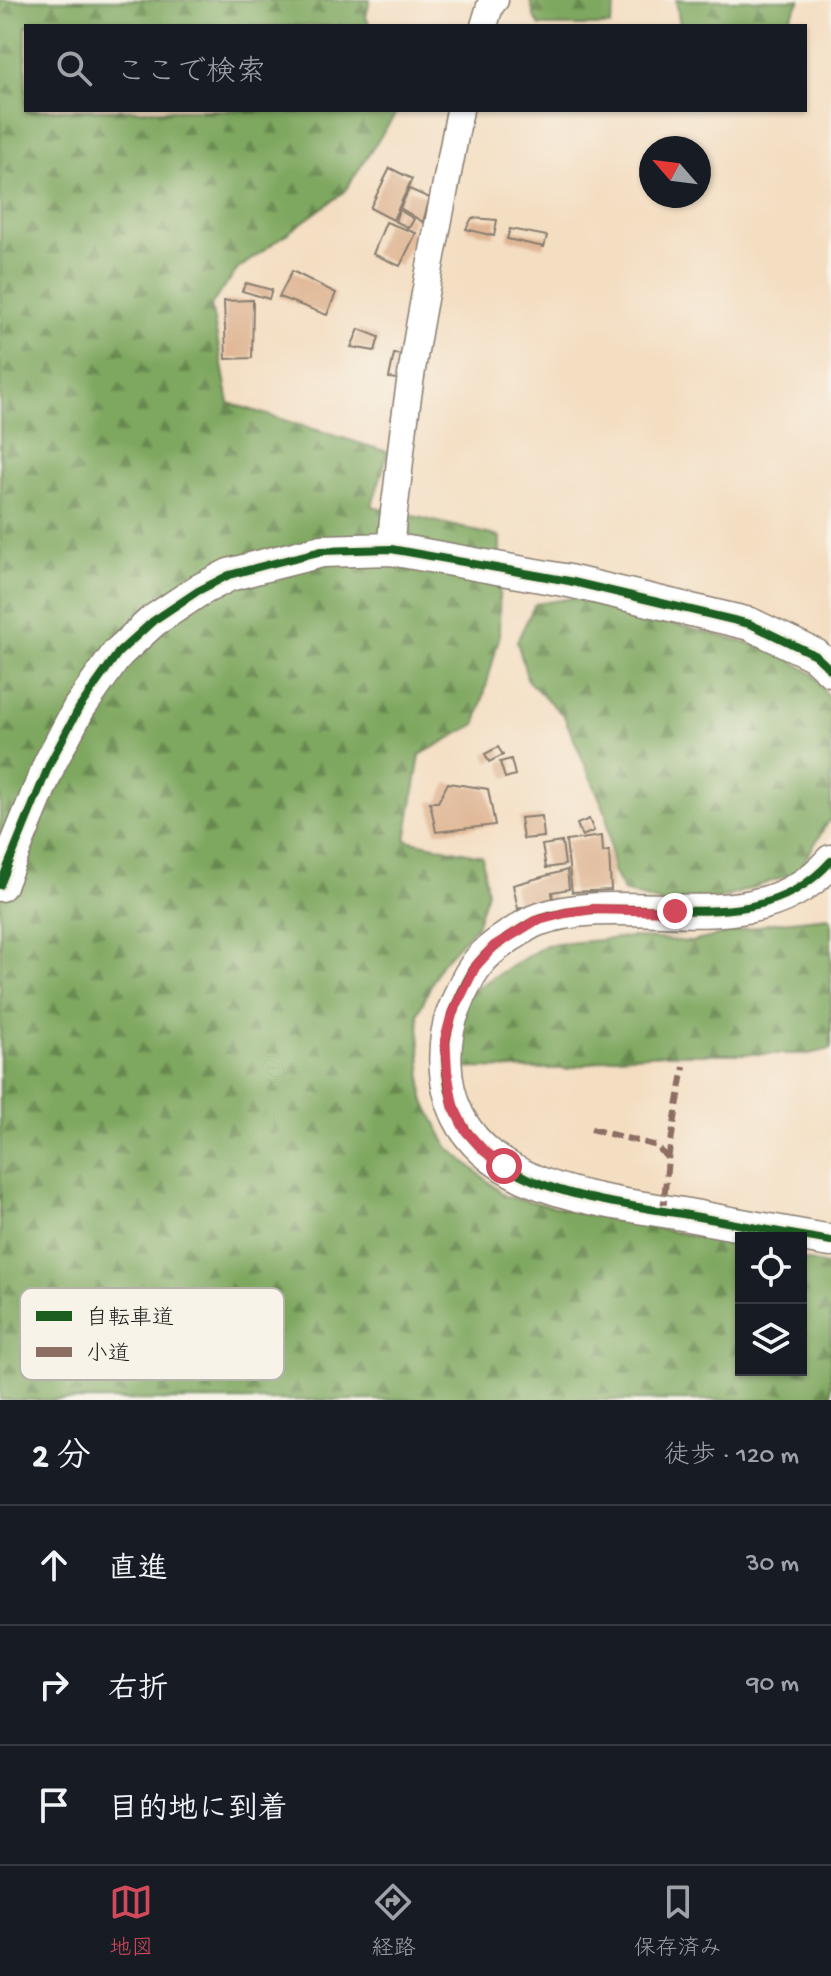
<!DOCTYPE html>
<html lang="ja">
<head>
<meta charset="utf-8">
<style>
	:root { --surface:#171b24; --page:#20242c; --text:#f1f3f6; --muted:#9ea1a6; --line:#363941; --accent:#d1495b }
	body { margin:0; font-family:"Gochi Hand","Klee One",sans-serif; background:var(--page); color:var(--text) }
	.controls { position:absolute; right:24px; bottom:24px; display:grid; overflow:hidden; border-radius:0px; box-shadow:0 2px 6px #0004 }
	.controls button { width:72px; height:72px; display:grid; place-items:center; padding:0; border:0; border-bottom:2px solid var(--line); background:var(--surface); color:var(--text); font:40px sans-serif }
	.compass { position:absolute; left:639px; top:136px; width:72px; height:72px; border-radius:50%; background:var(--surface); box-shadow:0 2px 6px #0004; rotate:298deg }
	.stop { position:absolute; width:24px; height:24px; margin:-18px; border:6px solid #d1495b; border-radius:50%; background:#fff }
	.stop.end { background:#d1495b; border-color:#fff; box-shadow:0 2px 8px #0008 }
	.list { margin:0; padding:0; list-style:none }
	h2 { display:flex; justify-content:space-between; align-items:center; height:104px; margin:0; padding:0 32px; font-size:34px }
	h2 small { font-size:26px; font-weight:400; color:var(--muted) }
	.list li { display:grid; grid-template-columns:52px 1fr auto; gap:24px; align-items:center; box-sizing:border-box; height:120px; padding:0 32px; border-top:2px solid var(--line) }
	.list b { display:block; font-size:30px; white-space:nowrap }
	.list em { font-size:26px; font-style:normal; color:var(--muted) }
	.icon { flex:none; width:44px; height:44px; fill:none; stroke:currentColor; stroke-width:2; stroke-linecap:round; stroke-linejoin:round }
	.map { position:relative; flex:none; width:831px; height:1400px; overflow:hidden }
	.search { position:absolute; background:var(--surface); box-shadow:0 2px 6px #0004; left:24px; right:24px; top:24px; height:88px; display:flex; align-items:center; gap:20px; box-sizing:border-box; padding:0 28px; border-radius:0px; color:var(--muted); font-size:30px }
	.sheet { height:464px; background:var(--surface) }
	nav { display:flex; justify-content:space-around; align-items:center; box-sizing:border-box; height:112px; border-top:2px solid var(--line); background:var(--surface); font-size:22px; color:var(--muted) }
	nav a { display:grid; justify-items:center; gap:4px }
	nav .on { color:var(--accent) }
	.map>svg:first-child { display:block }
</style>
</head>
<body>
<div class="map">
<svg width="831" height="1400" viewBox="0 0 831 1400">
	<defs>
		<pattern id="forest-firs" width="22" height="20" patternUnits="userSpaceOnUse" patternTransform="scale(2)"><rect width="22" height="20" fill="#7ea75f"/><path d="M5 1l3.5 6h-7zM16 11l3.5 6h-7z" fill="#66874e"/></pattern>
	</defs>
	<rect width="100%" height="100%" fill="#f7f3e8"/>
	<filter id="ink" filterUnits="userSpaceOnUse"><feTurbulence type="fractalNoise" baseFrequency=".0125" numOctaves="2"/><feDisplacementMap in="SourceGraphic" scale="16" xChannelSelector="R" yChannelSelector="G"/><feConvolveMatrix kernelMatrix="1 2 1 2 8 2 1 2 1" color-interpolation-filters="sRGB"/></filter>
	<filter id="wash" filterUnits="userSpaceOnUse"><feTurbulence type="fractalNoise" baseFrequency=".006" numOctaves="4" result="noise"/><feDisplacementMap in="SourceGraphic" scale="32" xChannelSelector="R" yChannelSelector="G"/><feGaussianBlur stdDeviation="1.8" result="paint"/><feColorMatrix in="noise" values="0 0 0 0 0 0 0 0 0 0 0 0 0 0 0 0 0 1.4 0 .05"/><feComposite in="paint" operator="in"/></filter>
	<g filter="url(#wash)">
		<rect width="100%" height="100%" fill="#f4dec2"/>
		<g fill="url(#forest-firs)" stroke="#4d623e" stroke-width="2">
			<path d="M0,0h370l-4,17 4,9h-344v84h372l-54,82 -106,77 -27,36 18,98 159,49 -16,54 128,31 -1,101 -23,86 -56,31 -14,85 76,16 5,36 -11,34 -36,39 -22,48 5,85 25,49 57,49 236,50v124h60v-111l30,7v134h-831z"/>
			<path d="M530,0h87l-7,26h-70l-5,-7z"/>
			<path d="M676,0h124l-15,26h-105z"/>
			<path d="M573,598l201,52 39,24 18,27v116l-33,55 -74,26 -60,6 -40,-12 -11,-21 -7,-58 -42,-97 -36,-35 -11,-40 18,-37z"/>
			<path d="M828,917l3,4v128l-22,5h-144l-50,3 -47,12 -109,-1 -14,-34 26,-43 75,-46 86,-8 59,5 81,-19z"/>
		</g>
		<g id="blocks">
			<g fill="#e0b796">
				<path d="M390,168l22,11 -19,41 -23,-12z"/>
				<path d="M409,189l21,9 -7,24 -23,-14z"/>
				<path d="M399,210l15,9 -5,9 -14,-7z"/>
				<path d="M472,218l25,2 -3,16 -28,-7z"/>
				<path d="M386,222l30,11 -16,33 -27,-12z"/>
				<path d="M510,229l37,7 -3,11 -37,-8z"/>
				<path d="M292,271l44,22 -9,22 -48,-18z"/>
				<path d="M246,283l26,7 -3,9 -27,-8z"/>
				<path d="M253,300l-1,58 -26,1 -2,-58z"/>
				<path d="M359,329l20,8 -4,14 -24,-4z"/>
				<path d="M394,354l15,1 -3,25 -17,-2z"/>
				<path d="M498,747l5,8 -14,7 -4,-8z"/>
				<path d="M511,759l4,16 -10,3 -5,-16z"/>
				<path d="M448,783l40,6 7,36 -59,7 -6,-30h8z"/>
				<path d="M542,816l2,21 -21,2 -3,-21z"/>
				<path d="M589,819l5,12 -12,5 -5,-12z"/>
				<path d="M602,836l1,16 6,-1 2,39 -39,2 -6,-51z"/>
				<path d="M562,842l3,23 -19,3 -4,-23z"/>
				<path d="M567,870l2,19 -17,3 1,7 -35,10 -5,-24z"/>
			</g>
		</g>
	</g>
	<g filter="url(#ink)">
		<use href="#blocks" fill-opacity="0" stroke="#887d6f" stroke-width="2"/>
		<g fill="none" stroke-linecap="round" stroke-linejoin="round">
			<g stroke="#887d6f" stroke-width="29">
				<g id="minor">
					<path d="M484,26l6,-20 5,-6"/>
					<path d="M391,549c0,-27 6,-53 8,-79 12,-121 39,-241 61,-360"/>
				</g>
			</g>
			<g stroke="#887d6f" stroke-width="35">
				<g id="tertiary">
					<path d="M831,861c-78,88 -198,25 -294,59 -9,3 -17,10 -26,15 -13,9 -27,18 -36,32 -8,11 -14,25 -19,38 -15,33 -14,78 2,111 38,78 155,86 230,99 48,9 95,18 143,26"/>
					<path d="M0,885l50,-122 29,-55 39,-55 35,-32 45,-30 31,-16 37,-10 56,-14 69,-2 178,32 181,43 65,31 16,15"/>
				</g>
			</g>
			<use href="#minor" stroke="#fff" stroke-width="26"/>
			<use href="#tertiary" stroke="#fff" stroke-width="32"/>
			<g stroke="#8d6e63" stroke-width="6" stroke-dasharray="12 6" stroke-linecap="butt">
				<path d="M591,1129l66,17 11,13 -5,52"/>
				<path d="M668,1159l16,-92"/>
			</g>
			<g stroke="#f7f3e8" stroke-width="13">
				<g id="cycleway">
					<path d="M831,861c-78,88 -198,25 -294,59 -9,3 -17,10 -26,15 -13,9 -27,18 -36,32 -8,11 -14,25 -19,38 -15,33 -14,78 2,111 38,78 155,86 230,99 48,9 95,18 143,26"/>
					<path d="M0,885l50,-122 29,-55 39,-55 35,-32 45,-30 31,-16 37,-10 56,-14 69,-2 178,32 181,43 65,31 16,15"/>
				</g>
			</g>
			<use href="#cycleway" stroke="#1b5e20" stroke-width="8"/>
		</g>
	</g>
	<g fill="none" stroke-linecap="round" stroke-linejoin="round" filter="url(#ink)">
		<path stroke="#d1495b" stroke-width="10" d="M504,1166l-21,-16 -18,-20 -12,-24 -6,-35 -2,-31 7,-26 23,-47 19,-21 41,-25 30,-8 28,-4 82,2"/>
	</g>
	<rect x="20" y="1288" width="264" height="92" rx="12" fill="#f7f3e8" stroke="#b5b2ab" stroke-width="2"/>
	<rect x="36" y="1311" width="36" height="10" fill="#1b5e20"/>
	<rect x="36" y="1347" width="36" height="10" fill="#8d6e63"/>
	<g font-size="22" fill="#1c1c1c">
		<text x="86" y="1324">自転車道</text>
		<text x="86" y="1360">小道</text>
	</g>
</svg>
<div class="controls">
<button><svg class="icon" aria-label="locate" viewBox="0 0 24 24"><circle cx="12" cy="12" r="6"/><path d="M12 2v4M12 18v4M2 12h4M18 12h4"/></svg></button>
<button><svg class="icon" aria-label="layers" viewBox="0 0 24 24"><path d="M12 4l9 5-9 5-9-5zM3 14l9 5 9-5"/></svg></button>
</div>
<svg class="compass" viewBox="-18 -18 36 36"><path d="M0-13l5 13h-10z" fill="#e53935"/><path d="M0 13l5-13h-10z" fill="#9ea1a6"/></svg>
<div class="stop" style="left:504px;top:1166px"></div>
<div class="stop end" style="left:675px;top:911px"></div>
<div class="search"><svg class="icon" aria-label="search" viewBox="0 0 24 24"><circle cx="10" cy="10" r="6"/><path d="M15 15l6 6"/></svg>ここで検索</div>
</div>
<section class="sheet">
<h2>2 分<small>徒歩 · 120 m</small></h2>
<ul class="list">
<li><svg class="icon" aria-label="ahead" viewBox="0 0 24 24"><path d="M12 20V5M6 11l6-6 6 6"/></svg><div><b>直進</b></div><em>30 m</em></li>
<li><svg class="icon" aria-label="right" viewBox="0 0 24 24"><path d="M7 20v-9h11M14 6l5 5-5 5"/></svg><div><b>右折</b></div><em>90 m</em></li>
<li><svg class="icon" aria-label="arrive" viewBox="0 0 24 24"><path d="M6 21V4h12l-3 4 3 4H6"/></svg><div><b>目的地に到着</b></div></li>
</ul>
</section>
<nav>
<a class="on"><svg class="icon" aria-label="map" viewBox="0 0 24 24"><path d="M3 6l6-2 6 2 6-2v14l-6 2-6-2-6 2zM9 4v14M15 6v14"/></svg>地図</a>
<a><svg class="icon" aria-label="directions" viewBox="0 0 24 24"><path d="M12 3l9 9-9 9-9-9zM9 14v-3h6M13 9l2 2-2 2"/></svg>経路</a>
<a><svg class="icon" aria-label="saved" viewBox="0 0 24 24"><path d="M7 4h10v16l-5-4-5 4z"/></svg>保存済み</a>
</nav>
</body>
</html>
